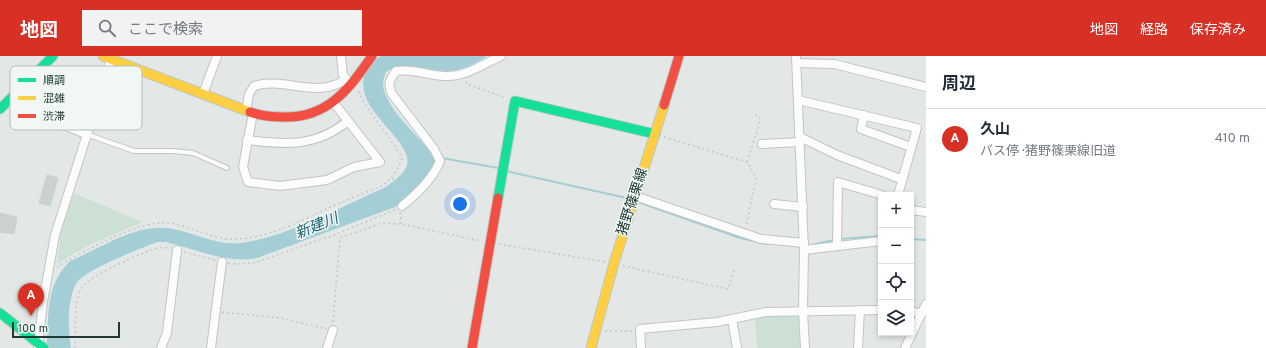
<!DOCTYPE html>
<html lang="ja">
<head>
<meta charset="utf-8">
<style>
	:root { --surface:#fff; --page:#f2f2f3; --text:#1f2937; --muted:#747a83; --line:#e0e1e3; --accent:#d93025 }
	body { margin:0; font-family:Overpass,"Noto Sans JP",sans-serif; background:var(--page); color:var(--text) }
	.controls { position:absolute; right:12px; bottom:12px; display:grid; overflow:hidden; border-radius:0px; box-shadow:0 2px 6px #0003 }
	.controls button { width:36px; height:36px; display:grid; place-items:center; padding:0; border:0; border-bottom:1px solid var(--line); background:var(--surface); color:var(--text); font:20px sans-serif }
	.scale { position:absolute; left:12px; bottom:10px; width:108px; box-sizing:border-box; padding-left:4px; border:2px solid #213b34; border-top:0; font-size:11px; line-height:14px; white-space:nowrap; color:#213b34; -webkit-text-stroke:3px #f0f7f4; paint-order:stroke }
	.you { position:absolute; left:460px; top:148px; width:14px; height:14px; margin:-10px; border:3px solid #fff; border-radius:50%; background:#1a73e8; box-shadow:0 0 0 6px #1a73e833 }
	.badge { display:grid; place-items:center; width:26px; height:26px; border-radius:50%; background:var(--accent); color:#fff; font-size:13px; font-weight:700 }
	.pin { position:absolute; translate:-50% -33px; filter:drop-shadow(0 1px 2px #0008) }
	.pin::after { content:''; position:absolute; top:21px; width:14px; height:12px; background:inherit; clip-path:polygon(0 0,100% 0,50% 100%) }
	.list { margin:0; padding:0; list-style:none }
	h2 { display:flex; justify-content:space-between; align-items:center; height:52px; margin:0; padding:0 16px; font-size:17px }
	h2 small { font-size:13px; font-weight:400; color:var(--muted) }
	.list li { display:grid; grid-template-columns:26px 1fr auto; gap:12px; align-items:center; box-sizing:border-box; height:60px; padding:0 16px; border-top:1px solid var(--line) }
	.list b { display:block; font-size:15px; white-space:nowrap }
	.list p { margin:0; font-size:13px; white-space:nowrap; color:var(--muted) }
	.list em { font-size:13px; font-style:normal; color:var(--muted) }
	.icon { flex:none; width:22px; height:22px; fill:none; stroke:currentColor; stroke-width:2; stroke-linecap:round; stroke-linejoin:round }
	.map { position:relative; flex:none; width:926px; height:292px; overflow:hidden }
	header { display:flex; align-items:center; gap:24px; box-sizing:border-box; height:56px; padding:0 20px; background:var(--accent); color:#fff }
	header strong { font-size:19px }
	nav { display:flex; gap:22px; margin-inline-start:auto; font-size:14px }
	.search { width:280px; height:36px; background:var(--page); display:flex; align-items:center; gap:10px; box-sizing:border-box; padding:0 14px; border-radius:0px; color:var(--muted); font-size:15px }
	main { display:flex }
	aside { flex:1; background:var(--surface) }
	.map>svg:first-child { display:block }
</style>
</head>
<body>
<header>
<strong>地図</strong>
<div class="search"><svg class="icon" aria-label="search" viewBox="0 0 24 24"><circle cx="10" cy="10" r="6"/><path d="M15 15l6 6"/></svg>ここで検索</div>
<nav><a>地図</a><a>経路</a><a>保存済み</a></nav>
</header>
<main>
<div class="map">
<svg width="926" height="292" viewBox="0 0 926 292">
	<rect width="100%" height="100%" fill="#e3e8e6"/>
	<g fill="#cce1d3">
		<path d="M76,138l66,28 -55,24 -30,18 4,-31 11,-35z"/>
		<path d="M799,257l1,35h-43l-2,-32z"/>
	</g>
	<path fill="#a3ced6" d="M381,0h106c-10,6 -20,12 -31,14 -23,5 -49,-13 -70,2 -2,6 -4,12 -2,18 6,22 34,47 49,63l3,7c-6,19 -25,35 -41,47l-138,51c-31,6 -61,-9 -91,-16h-9c-19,8 -72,27 -81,42 -9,16 -8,47 -5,64h-25c4,-33 -2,-61 24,-87 32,-13 67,-39 103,-32 22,4 45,17 68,14 49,-7 99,-36 145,-56 7,-6 18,-12 21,-22 7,-25 -55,-55 -42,-91 3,-7 9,-14 16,-18z"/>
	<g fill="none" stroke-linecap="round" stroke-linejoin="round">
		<g stroke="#a3ced6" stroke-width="2">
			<path d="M442,102l56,10"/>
			<path d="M506,115l125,28"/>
			<path d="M638,146l102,36 27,6"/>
			<path d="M838,183l43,-3"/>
			<path d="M911,183l15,1"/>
			<path d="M811,189l23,-5"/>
		</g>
	</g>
	<g fill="#cbd1cf" stroke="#ccd1cf">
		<path d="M47,119l11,3 -8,28 -11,-3z"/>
		<path d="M0,157l17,4 -3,17 -14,-2z"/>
	</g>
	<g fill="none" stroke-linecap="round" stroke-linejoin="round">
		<g stroke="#c0c5c3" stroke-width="6">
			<path id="lane" d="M86,78l48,17h38l21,2 34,15"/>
		</g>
		<g stroke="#c0c5c3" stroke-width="10">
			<g id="street">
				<path d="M341,0l2,19 6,8"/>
				<path d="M796,0l8,194 -1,60 2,38"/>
				<path d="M797,7l37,1 92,23"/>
				<path d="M203,38l14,-38"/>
				<path d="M798,44l119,28 -19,67"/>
				<path d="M7,46l79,32"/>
				<path d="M246,55l3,-17 5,-8c30,-10 64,14 92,-7"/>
				<path d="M253,57l-10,54 5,15 32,4 47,-6 27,-13 26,-5 -46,-59"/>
				<path d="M864,59l-3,14 50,18"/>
				<path d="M800,81l37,18 64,24"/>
				<path d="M247,84c39,5 69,7 101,-19"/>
				<path d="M762,88l38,-2"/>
				<path d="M635,140l126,43 43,4"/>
				<path d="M774,148l29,3"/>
				<path d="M402,150c15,-12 31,-27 38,-45l-6,-12 -42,-55c-5,-10 -2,-15 4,-23 18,-3 32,5 49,5 21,1 38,-12 56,-20"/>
				<path d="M911,154l15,2"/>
				<path d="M837,189l1,-63 44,13"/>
				<path d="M804,194l77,-9"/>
				<path d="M911,255l11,3"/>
				<path d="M732,263l5,29"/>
				<path d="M38,291l5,-45 12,-67 56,-176"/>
				<path d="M161,292l6,-15 10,-83"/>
				<path d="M211,292l11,-86"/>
				<path d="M327,292l6,-18"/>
				<path d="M641,292l-1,-19 77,-7 49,-10 115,-2"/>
				<path d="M858,292l2,-38"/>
				<path d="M905,292l21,-44"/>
			</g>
		</g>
		<g stroke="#bec6c3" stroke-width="11">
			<g id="fast">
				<path d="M0,53l53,-53"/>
				<path d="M498,142l17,-97 140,33"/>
				<path d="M0,257l44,35"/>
			</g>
		</g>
		<g stroke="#bec6c3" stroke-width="11">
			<g id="slow">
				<path d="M103,0l147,56"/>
				<path d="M591,292l23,-85 50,-158"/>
			</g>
		</g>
		<g stroke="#bec6c3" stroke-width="11">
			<g id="jam">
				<path d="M664,49l15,-49"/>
				<path d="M250,56c11,4 23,5 34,5 44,1 65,-28 88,-61"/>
				<path d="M472,292l26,-150"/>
			</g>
		</g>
		<g stroke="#c0c8c6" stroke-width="1.5" stroke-dasharray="2 3" stroke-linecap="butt">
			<path d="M466,25l1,3 39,14"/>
			<path d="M664,81l83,25 9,16 -10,49"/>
			<path d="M747,106l12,-37 1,-7 -7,-5"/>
			<path d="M392,122l13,15"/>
			<path d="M400,156l1,12"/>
			<path d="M499,188l107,18"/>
			<path d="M184,196l31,8"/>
			<path d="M228,207l11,1 15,-1 80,-28 63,-26"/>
			<path d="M623,210l105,23 6,-19"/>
			<path d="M57,211c25,-15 84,-48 112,-44 24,3 47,19 71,16 31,-3 59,-17 86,-30 19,-8 38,-16 56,-23 10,-8 16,-16 20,-28 -13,-24 -33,-43 -44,-68"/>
			<path d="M222,256l59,6 46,11"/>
			<path d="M333,266l7,-84 42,-15 19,1 80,17"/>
			<path d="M605,275h28"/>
			<path d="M75,292c1,-16 -2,-47 7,-61 8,-11 62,-36 76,-39 4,-1 9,0 13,0"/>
		</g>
		<use href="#lane" stroke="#fbfcfb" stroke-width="4"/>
		<use href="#street" stroke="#fbfcfb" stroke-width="8"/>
		<use href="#fast" stroke="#16e098" stroke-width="9"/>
		<use href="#slow" stroke="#ffcf43" stroke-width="9"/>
		<use href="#jam" stroke="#f24e42" stroke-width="9"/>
	</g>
	<g text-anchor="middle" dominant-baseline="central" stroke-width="3" stroke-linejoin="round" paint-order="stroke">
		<g font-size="14" fill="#213b34" stroke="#f0f7f4">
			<text transform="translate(633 146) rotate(-72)">猪野篠栗線</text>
		</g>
		<g font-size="15" font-style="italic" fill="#1c6575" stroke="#f0f7f4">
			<text transform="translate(317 171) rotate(-22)">新建川</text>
		</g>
	</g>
	<rect x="10" y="10" width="132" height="64" rx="6" fill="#f0f7f4" stroke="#b2bfba" stroke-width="1"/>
	<rect x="18" y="22" width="18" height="4" fill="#16e098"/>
	<rect x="18" y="40" width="18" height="4" fill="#ffcf43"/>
	<rect x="18" y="58" width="18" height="4" fill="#f24e42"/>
	<g font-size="11" fill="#213b34">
		<text x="43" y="28">順調</text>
		<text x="43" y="46">混雑</text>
		<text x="43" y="64">渋滞</text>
	</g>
</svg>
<div class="controls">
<button>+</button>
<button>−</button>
<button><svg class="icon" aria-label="locate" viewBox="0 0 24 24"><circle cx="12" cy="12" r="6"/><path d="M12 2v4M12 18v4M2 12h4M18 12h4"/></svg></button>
<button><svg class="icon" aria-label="layers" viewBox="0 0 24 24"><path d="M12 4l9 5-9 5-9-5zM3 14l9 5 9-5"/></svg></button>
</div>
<div class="scale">100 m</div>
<div class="you"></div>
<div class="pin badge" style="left:31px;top:260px">A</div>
</div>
<aside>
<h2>周辺<small></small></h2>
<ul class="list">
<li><span class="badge">A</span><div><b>久山</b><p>バス停 · 猪野篠栗線旧道</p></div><em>410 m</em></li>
</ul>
</aside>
</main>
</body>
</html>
